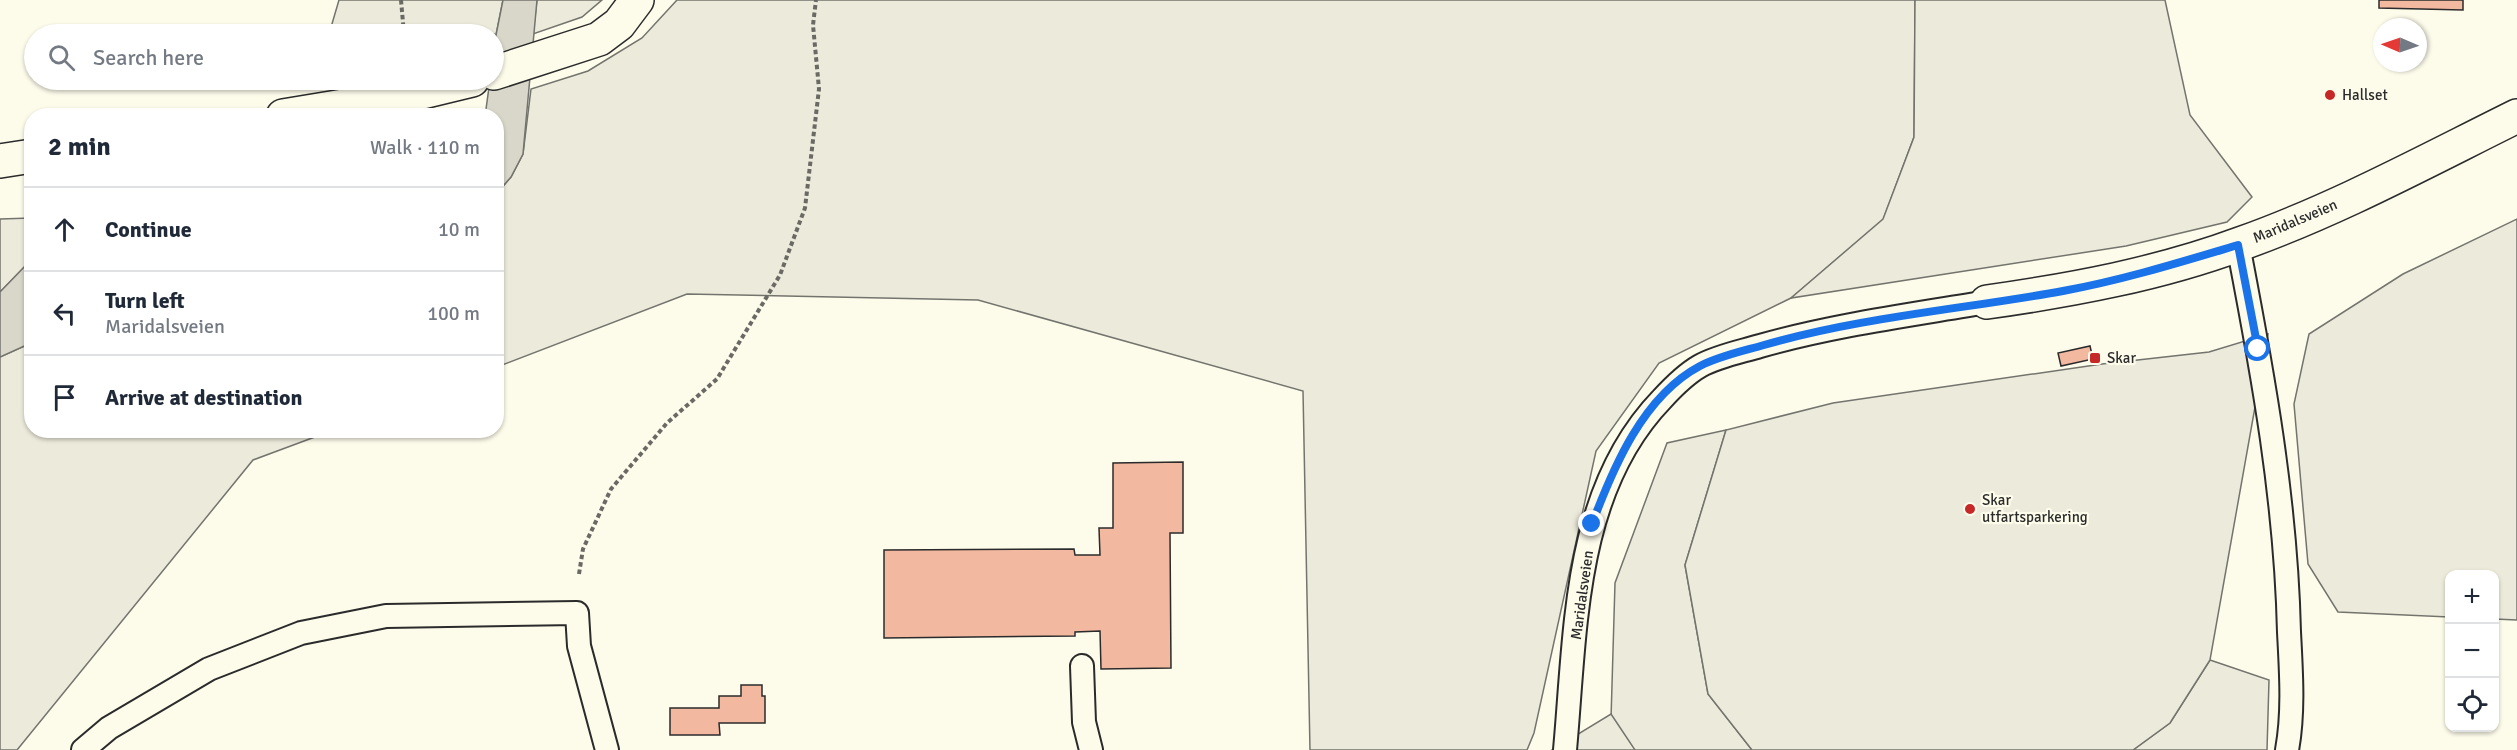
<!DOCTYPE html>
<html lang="en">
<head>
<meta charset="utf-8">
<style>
	:root { --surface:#fff; --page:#f2f2f3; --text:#1f2937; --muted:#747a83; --line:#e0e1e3 }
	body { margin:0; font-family:Signika,sans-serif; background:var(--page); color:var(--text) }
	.controls { position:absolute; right:18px; bottom:18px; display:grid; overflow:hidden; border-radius:12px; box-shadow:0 2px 4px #0004 }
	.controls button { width:54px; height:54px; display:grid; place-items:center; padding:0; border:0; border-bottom:2px solid var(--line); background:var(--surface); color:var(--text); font:30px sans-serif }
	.compass { position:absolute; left:2373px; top:18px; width:54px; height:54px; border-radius:50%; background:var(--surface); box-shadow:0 2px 4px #0004; rotate:272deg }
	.stop { position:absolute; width:18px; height:18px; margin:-14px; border:4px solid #1a73e8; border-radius:50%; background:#fff }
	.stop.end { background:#1a73e8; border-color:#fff; box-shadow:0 2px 6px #0008 }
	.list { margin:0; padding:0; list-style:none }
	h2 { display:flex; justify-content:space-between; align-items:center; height:78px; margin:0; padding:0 24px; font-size:26px }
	h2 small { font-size:20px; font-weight:400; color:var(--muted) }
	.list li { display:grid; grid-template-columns:39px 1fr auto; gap:18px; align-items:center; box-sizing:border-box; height:84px; padding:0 24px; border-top:2px solid var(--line) }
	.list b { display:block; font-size:22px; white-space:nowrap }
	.list p { margin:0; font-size:20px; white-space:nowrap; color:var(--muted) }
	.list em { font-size:20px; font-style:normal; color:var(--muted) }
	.icon { flex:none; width:33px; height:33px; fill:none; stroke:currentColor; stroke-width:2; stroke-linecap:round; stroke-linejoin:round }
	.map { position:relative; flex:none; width:2517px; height:750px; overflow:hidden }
	.search { position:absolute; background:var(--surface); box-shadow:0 2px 4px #0004; left:24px; top:24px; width:480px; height:66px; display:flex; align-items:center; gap:15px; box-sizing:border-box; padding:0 21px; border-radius:33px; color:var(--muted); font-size:22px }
	.panel { position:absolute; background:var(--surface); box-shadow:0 2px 4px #0004; left:24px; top:108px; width:480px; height:330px; border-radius:24px }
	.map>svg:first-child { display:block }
</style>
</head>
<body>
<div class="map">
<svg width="2517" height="750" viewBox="0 0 2517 750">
	<rect width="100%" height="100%" fill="#fdfbea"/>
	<g fill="#ecebdb" stroke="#74746e" stroke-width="1.5">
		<path d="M339,0h164l-9,45v-11h-165z"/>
		<path d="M537,0h65l-20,17 -49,17z"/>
		<path d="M677,0h1238l-1,137 -31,83 -92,78 -132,65 -63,88 -62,282 -7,17h-217l-7,-359 -325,-91 -291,-6 -190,73v-174l14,-16 12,-23 8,-65 57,-18 54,-33z"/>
		<path d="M31,218v42l-31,32v-73z"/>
		<path d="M2517,219v401l-22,-1 -1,-45h-44l-1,43 -111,-5 -30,-48 -14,-160 15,-70 94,-60z"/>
		<path d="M31,343l1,87 299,1 -78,29 -236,290h-17v-393z"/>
		<path d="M1726,430l-41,135 23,129 44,56h-119l-22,-31 4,-136 52,-140z"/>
		<path d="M2210,660l59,20 -2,70h-134l37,-27z"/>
	</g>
	<g fill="#eceadb" stroke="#74746e" stroke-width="1.5">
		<path d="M1915,0h250l25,115 62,82 -25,25 -101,24 -335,52 92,-79 31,-82z"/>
		<path d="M2268,334l-58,326 -40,63 -37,27h-381l-44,-56 -23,-129 41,-135 107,-27 269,-39 107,-12z"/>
		<path d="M1611,714l24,36h-83z"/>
	</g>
	<g fill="#d8d7c9" stroke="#74746e" stroke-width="1.5">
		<path d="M503,0h34l-14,154 -12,23 -14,16 -1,-77h-14l4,-7 4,-29h4v-35z"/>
		<path d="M31,260v83l-31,14v-65z"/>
	</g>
	<g fill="#f2b8a0" stroke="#2b2b2b" stroke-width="1.5">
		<path d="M2379,0h84v10l-84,-2z"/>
		<path d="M2090,346l3,13 -32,7 -3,-13z"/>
		<path d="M1183,462v71h-13l1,135 -70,1 -1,-38 -25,1v4l-191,2v-88l190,-1 1,6h25l-1,-27h14v-65z"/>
		<path d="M741,685h21v11h3v27h-46l1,12h-50v-27h49v-12h22z"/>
	</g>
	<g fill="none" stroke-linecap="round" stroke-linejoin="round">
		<g stroke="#2b2b2b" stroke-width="26">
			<g id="service">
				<path d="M2238,245c25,129 48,256 51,387 2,39 5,80 -2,118"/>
				<path d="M1082,666l2,56 7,28"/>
				<path d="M83,750l26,-22 100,-59 92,-36 85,-17 191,-3 2,33 28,104"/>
				<path d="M1565,750c11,-120 8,-259 97,-351 11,-12 24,-25 38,-33 18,-10 40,-14 60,-20 74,-21 151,-31 227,-44"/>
			</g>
		</g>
		<g stroke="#2b2b2b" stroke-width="36">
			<g id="minor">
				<path d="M494,73l105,-34 20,-15 18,-24"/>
				<path d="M283,116l127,-21 62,-15"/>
				<path d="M0,161l32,-5"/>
			</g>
		</g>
		<g stroke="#2b2b2b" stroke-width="36">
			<path id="tertiary" d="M1987,302c85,-12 172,-28 253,-58 96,-34 186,-83 277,-128"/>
		</g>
		<g stroke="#6a6964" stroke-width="4" stroke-dasharray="4.5 3" stroke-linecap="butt">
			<path d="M401,0l3,34"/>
			<path d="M579,574l4,-25 28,-60 56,-66 50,-44 63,-104 25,-67 14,-119 -6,-64 3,-25"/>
		</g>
		<use href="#service" stroke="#fdfbea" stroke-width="22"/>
		<use href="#minor" stroke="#fdfbea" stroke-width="33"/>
		<use href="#tertiary" stroke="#fdfbea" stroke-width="33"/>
	</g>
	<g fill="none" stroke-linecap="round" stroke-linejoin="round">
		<path stroke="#1a73e8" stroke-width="8" d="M1592,524c21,-56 51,-128 108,-158 19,-10 43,-15 64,-21 97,-28 200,-36 299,-54 60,-11 118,-29 175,-46l20,104"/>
	</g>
	<g fill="#c62828" stroke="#fdfbea" stroke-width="2">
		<circle cx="2330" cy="95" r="6"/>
		<rect x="2089" y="352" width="12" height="12" rx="3"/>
		<circle cx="1970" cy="509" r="6"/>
	</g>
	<g text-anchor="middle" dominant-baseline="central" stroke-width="4.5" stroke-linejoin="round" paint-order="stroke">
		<g font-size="15" fill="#2b2b2b" stroke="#fdfbea" text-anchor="start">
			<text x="2342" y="95">Hallset</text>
			<text x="2107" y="358">Skar</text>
			<text x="1982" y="500">Skar<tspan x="1982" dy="17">utfartsparkering</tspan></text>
		</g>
		<g font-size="15" fill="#2b2b2b" stroke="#fdfbea">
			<text transform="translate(2295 221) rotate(-23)">Maridalsveien</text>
			<text transform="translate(1582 595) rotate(-82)">Maridalsveien</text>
		</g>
	</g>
</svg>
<div class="controls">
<button>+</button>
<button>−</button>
<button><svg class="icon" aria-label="locate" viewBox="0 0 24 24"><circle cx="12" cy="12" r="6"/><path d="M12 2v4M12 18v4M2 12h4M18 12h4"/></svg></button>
</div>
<svg class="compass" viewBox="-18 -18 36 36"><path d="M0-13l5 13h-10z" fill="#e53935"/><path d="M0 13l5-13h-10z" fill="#747a83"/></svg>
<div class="stop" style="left:2258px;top:349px"></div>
<div class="stop end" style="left:1592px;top:524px"></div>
<div class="search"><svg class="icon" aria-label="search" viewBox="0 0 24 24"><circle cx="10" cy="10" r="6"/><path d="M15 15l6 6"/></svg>Search here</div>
<section class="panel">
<h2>2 min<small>Walk · 110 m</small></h2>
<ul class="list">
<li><svg class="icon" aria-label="ahead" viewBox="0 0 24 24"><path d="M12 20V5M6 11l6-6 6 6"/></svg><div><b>Continue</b></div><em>10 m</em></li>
<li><svg class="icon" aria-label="left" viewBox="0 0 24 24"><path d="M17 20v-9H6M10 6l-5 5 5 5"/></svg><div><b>Turn left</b><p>Maridalsveien</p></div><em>100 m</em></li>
<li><svg class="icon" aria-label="arrive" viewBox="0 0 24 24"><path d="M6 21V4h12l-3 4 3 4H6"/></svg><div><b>Arrive at destination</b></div></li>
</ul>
</section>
</div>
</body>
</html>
